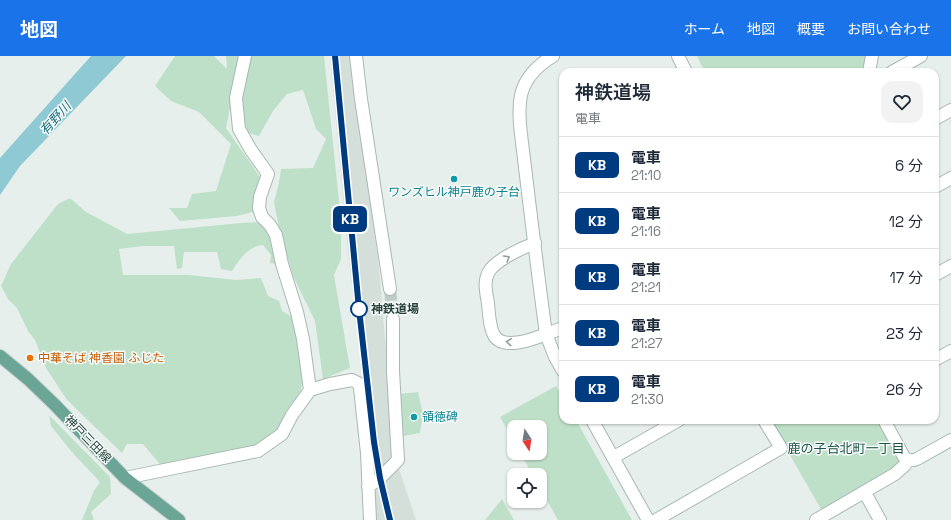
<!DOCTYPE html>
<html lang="ja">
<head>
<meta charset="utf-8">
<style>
	:root { --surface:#fff; --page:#f2f2f3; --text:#1f2937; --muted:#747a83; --line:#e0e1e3; --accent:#1a73e8 }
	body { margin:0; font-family:"Space Grotesk","Noto Sans JP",sans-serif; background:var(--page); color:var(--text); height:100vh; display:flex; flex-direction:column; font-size:15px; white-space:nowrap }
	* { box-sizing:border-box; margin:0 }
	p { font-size:13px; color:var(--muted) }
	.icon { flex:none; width:22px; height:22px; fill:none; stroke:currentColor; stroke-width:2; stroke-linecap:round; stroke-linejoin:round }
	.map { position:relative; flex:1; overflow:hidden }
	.details { position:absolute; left:559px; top:12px; width:380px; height:356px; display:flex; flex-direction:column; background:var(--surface); border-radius:12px; box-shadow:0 1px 3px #0004 }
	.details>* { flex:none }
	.badge { padding:0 8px; border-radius:6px; font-size:14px; line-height:26px }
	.needle { width:26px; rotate:168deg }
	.buttons { position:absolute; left:507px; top:364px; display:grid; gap:8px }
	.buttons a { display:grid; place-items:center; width:40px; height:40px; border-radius:8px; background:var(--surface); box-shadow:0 1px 3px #0004; font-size:20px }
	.map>.badge { position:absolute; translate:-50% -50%; box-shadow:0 0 0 2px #fff }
	.round { display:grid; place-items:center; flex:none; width:42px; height:42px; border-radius:12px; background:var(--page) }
	.headline { display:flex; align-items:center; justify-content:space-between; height:68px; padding:0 16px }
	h1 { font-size:19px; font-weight:600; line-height:30px }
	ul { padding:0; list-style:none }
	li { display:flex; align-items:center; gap:12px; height:56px; padding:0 16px; border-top:1px solid var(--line) }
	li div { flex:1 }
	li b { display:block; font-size:15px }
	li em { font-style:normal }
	li .badge { min-width:44px; font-weight:700; text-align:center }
	header { display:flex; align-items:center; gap:24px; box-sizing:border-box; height:56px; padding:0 20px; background:var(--accent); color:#fff }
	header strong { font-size:19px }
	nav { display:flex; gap:22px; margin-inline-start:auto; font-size:14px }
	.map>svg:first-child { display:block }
</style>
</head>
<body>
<header>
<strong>地図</strong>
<nav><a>ホーム</a><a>地図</a><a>概要</a><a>お問い合わせ</a></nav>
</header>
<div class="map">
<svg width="951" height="464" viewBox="0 0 951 464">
	<rect width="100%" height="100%" fill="#e6efeb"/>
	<!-- built -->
	<path fill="#d4dfda" d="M 330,0 L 351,0 L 379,212 L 395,398 L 394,404 L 374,419 L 348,195 Z
		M 399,413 L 416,464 L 376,464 L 374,438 L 377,431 Z"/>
	<!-- green -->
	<path fill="#bfe0c8" d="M 175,0 L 214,0 L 227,13 L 226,0 L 324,0 L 341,165 L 341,203 L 334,219 L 350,312 L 323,323 L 315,265 L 293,220 L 278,167 L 274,146 L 279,127 L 281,113 L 313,112 L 326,83 L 316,73 L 303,34 L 287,38 L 273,55 L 259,80 L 248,77 L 241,53 L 231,47 L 226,72 L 262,124 L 256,155 L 237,160 L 180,165 L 169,152 L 187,152 L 192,138 L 216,135 L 231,88 L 199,56 L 171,45 L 155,30 Z
		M 697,0 L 870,0 L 866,16 L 705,16 Z
		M 70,142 L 86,156 L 127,178 L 241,167 L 263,166 L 275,184 L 276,208 L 270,207 L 271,199 L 263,189 C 248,190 240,203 232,215 L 221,213 L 217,196 L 184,196 L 182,212 L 177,213 L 174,190 L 143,190 L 119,193 L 123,219 L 189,219 L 236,224 L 261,222 L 268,240 L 279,245 L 282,255 L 296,263 L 302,325 L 300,341 L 280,375 L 258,389 L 162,411 L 143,388 L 127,388 L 122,397 L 67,344 L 46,312 L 35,284 L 28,275 L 17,252 L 8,243 L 1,230 L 11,208 L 58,148 Z
		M 556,330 L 563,342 L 563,364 L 576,364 L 632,464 L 558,464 L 540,432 L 540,419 L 533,419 L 520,397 L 540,397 L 540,371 L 514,371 L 514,386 L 500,361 Z
		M 418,336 L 423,358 L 420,377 L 403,380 L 399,338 Z
		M 49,359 L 110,421 L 111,438 L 91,456 L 94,464 L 82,464 L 94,435 L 100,426 L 71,395 L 51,370 Z
		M 773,364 L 877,364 L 903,408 L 822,455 L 771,366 Z
		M 502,443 L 514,464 L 485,464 Z"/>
	<!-- water -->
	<path fill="#8ec9d4" d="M 91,0 L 126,0 L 20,110 L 0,139 L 0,102 Z"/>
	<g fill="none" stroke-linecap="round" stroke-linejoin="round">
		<!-- minor-tunnel -->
		<path stroke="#bfccc8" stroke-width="12" stroke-dasharray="12 6" stroke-linecap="butt" d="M 390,233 L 393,263"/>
		<defs>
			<path id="minor" d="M 245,0 L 236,42 L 239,73 L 251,94 L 268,118 L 260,141 L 259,152 L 262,161 L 270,169 L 276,179 L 282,208 L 297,256 L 303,283 L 310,334
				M 356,0 L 361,43 L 390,233
				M 869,16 L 872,0
				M 892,16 L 921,0
				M 935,131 L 951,122
				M 535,187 C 522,192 498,203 490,214 C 483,224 486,236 488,247 C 489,257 489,268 493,277 C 500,296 534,283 546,278 L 555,301 L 563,315
				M 935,219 L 951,210
				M 935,304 L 951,295
				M 592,364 L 648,464
				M 884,364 L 904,401 C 909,405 912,405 917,403 L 951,384
				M 614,401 L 679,364
				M 125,422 L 258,395 L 282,378 L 292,359 L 310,334 L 330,328 L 352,324 L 358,327 L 360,332 L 367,397 L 370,464
				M 368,431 L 380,422 L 398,404 L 393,315 L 393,263
				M 865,437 L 880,464
				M 656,464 L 781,392 L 764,364
				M 816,464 L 895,418 L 905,409 L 907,404"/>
			<path id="tertiary" d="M 553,0 C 538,9 525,22 521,39 C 517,58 522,84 524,103 C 531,161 538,220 546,278 L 563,272
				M 678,0 L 686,16
				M 935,63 L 951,54"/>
			<path id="primary" d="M 0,300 L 28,323 L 55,349 L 125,422 L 179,464"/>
		</defs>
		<!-- minor casing -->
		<use href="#minor" stroke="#a8b8b2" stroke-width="14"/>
		<!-- tertiary casing -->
		<use href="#tertiary" stroke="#a8b8b2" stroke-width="14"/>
		<!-- primary casing -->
		<use href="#primary" stroke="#c2cac8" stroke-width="14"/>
		<!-- minor -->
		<use href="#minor" stroke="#fff" stroke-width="12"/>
		<!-- tertiary -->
		<use href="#tertiary" stroke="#fff" stroke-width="12"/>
		<!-- primary -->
		<use href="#primary" stroke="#6aa596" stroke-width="12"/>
		<defs>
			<path id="rail" d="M 335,0 L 359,253 L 374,386 L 380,422 L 390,464"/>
		</defs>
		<!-- rail casing -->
		<use href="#rail" stroke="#5f7d75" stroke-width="4.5"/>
		<!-- rail -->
		<use href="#rail" stroke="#f7fbf9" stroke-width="3" stroke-dasharray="9" stroke-linecap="butt"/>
	</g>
	<!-- one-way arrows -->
	<defs><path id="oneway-chevron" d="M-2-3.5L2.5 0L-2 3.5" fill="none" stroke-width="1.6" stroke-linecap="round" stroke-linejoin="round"/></defs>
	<g stroke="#92a09c">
		<use href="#oneway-chevron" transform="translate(507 202) rotate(-31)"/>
		<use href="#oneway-chevron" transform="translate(509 286) rotate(-175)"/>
	</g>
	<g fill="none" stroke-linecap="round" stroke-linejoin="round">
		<defs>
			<path id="line" d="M 335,0 L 359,253 L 374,386 L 380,422 L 390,464"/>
		</defs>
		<!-- line casing -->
		<use href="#line" stroke="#fff" stroke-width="9"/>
		<!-- line -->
		<use href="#line" stroke="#003b80" stroke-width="6"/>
	</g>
	<!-- markers -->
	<g fill="#0f9aa8" stroke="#f7fbf9" stroke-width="1.5">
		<circle cx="454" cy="123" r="4"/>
		<circle cx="414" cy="361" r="4"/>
	</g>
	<circle fill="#fff" stroke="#003b80" stroke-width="2" cx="359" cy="253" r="8"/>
	<circle fill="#e8710a" stroke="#f7fbf9" stroke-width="1.5" cx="30" cy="302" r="4"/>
	<g text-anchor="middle" stroke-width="3" stroke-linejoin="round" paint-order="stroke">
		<!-- culture labels -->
		<g font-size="12" fill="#0d838f" stroke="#f7fbf9">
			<text x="454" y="140">ワンズヒル神戸鹿の子台</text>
			<text x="422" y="365" text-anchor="start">領徳碑</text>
		</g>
		<!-- stop labels -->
		<g font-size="12" font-weight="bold" fill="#24423a" stroke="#f7fbf9" text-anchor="start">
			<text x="371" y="257">神鉄道場</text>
		</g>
		<!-- food labels -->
		<g font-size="12" fill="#c56008" stroke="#f7fbf9" text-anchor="start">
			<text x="38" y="306">中華そば 神香園 ふじた</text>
		</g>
		<!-- street labels -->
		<g font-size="12" fill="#24423a" stroke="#f7fbf9">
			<text transform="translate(88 383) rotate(46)" y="4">神戸三田線</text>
		</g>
		<!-- water labels -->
		<g font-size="13" font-style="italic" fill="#1c6f80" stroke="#f7fbf9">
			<text transform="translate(55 62) rotate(-48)" y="5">有野川</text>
		</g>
		<!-- neighbourhood labels -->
		<g font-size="13" fill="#1f5548" stroke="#f7fbf9">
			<text x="846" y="397">鹿の子台北町一丁目</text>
		</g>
	</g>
</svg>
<div class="buttons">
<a><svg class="needle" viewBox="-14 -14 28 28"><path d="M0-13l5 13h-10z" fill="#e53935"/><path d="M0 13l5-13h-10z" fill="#747a83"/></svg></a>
<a><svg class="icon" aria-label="locate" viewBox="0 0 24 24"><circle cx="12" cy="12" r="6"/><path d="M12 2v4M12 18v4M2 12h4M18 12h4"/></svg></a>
</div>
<b class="badge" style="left:350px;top:163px;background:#003b80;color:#fff">KB</b>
<section class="details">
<div class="headline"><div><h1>神鉄道場</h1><p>電車</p></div><a class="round"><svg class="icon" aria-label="heart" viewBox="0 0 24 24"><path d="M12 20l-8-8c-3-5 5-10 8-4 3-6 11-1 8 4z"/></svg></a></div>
<ul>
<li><span class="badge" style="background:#003b80;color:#fff">KB</span><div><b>電車</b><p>21:10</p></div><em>6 分</em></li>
<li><span class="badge" style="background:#003b80;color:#fff">KB</span><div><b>電車</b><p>21:16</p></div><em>12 分</em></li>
<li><span class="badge" style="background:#003b80;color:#fff">KB</span><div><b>電車</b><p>21:21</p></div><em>17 分</em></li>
<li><span class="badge" style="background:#003b80;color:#fff">KB</span><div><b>電車</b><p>21:27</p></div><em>23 分</em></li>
<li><span class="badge" style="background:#003b80;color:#fff">KB</span><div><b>電車</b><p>21:30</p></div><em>26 分</em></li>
</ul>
</section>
</div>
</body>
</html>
